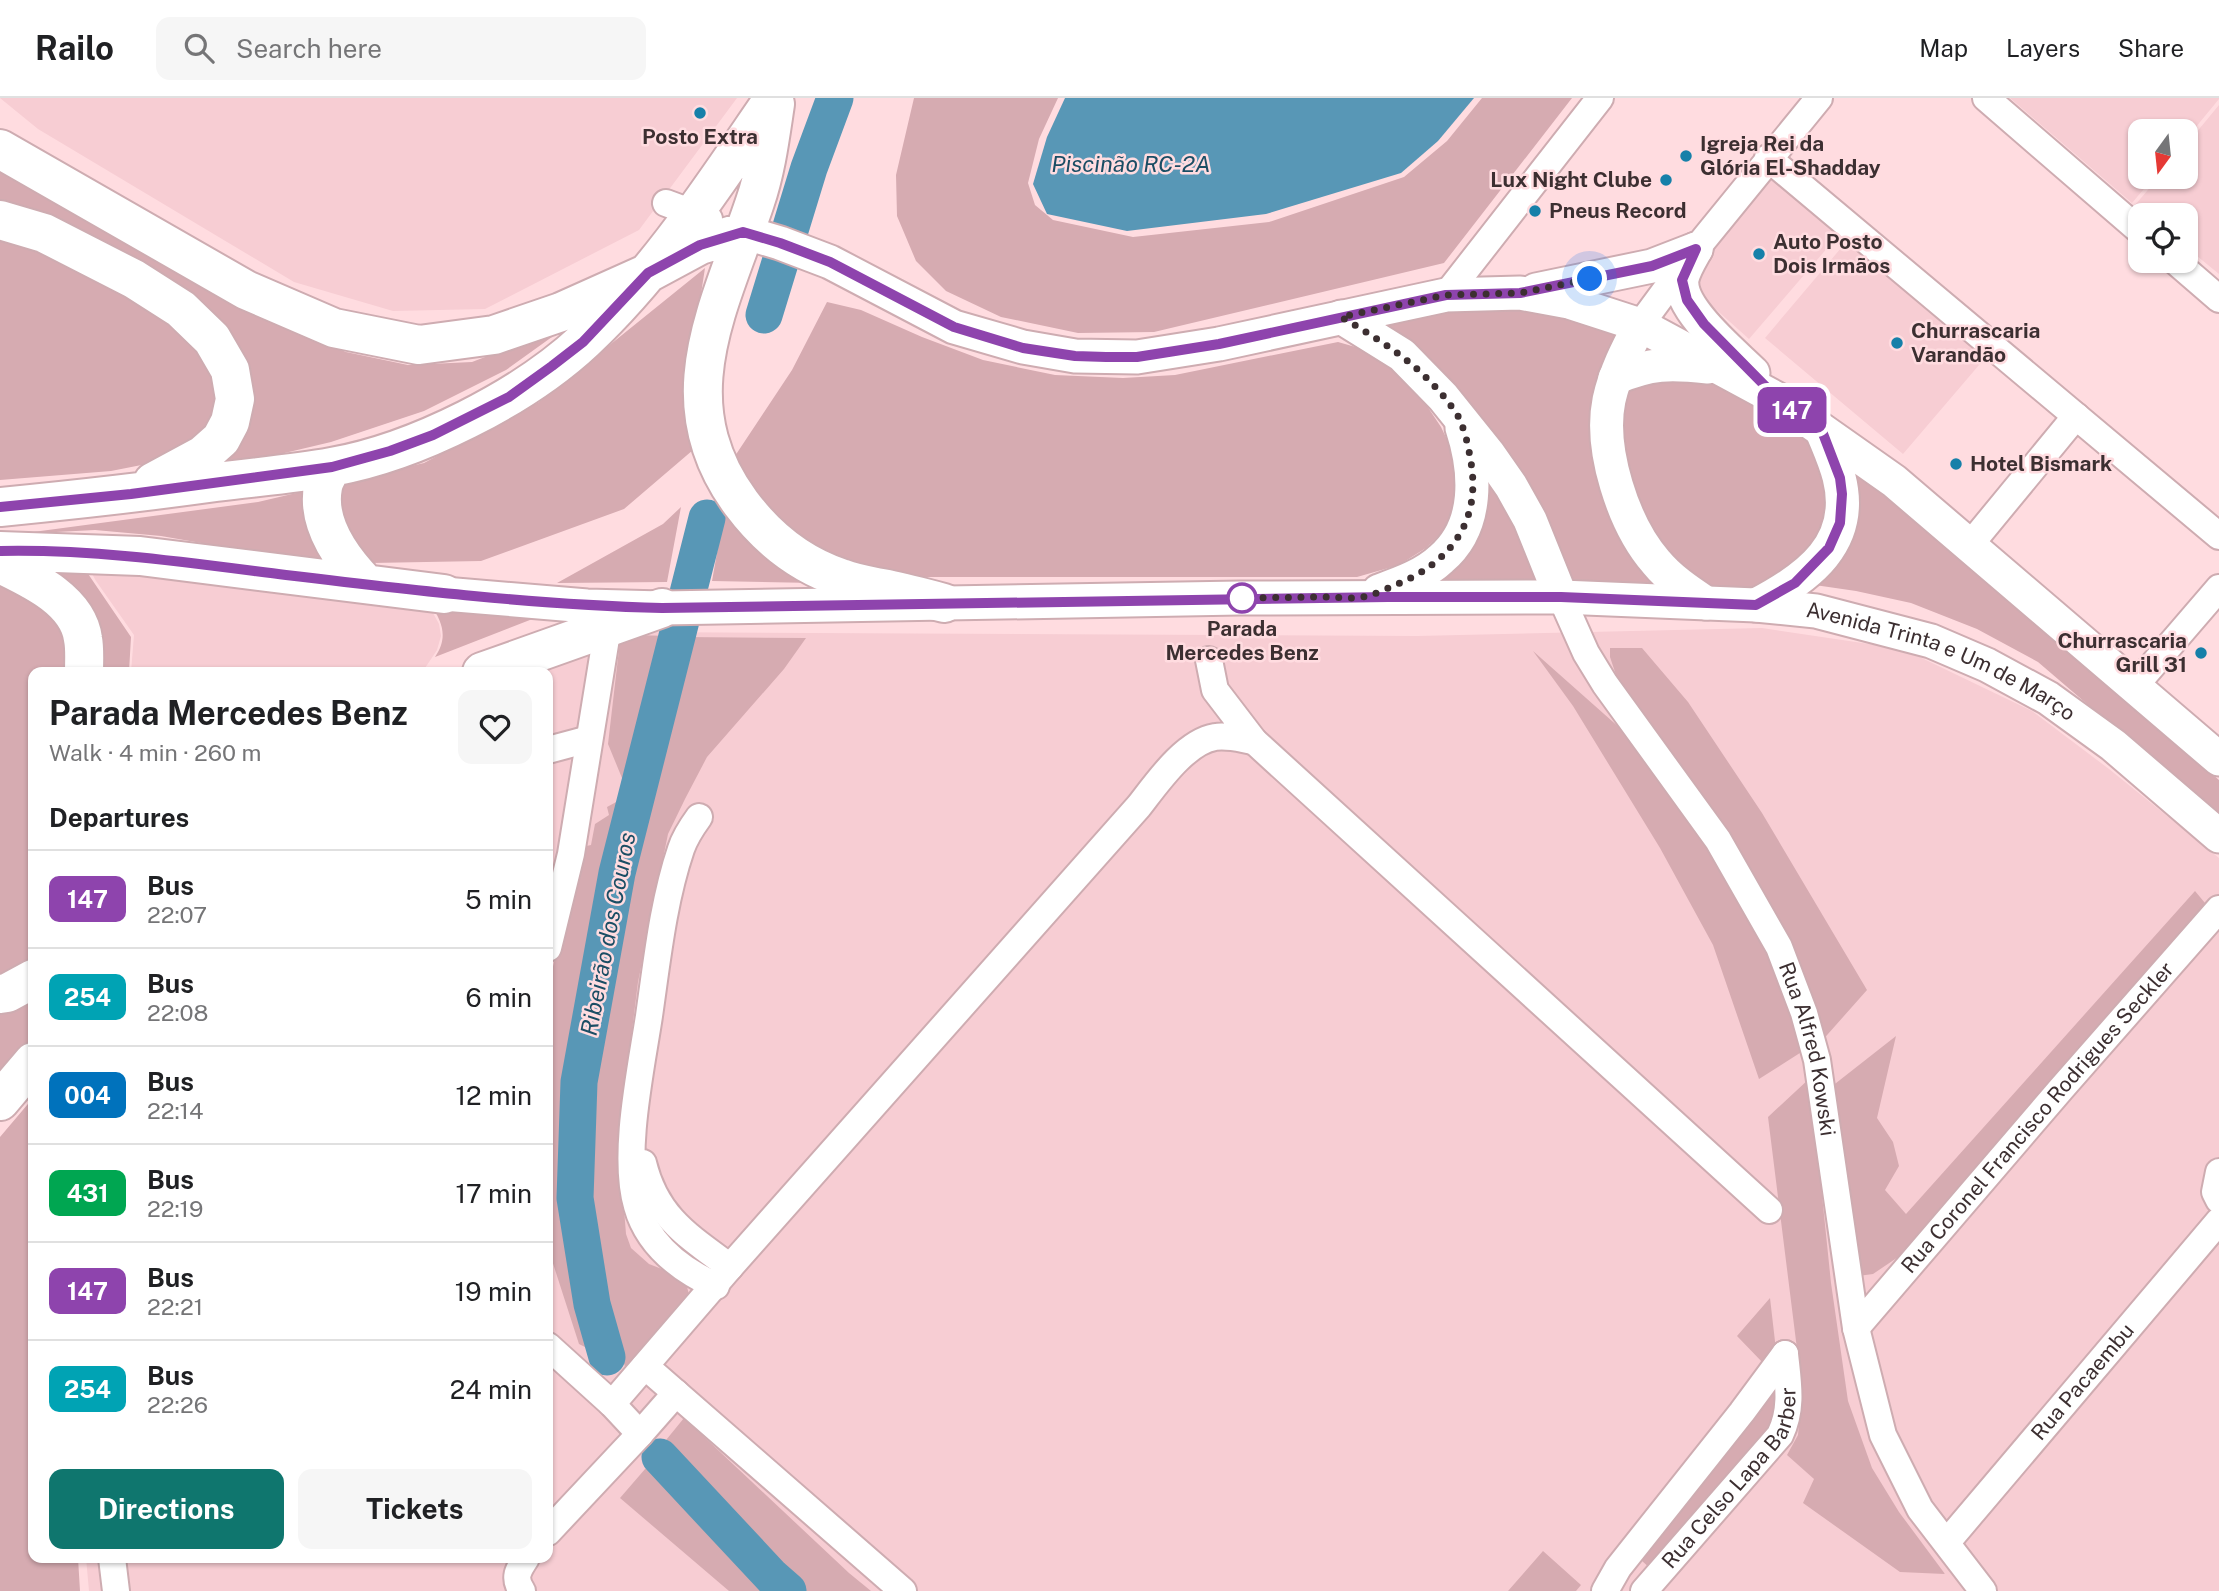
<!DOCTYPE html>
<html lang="en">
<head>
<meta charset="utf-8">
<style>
	:root { --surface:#fff; --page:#f6f6f6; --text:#202124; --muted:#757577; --line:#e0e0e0; --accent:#0f766e }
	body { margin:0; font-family:"Public Sans",sans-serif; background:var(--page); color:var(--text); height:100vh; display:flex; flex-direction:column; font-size:26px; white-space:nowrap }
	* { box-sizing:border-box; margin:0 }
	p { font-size:23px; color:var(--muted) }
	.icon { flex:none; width:38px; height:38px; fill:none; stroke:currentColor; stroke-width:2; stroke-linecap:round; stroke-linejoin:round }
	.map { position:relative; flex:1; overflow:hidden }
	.details { position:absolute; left:28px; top:569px; width:525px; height:896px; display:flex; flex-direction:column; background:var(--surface); border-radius:14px; box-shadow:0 2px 5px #0004 }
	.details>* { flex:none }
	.badge { padding:0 14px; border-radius:10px; font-size:24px; line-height:46px }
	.needle { width:46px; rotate:195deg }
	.fabs { position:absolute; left:2128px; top:21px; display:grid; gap:14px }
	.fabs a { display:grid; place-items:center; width:70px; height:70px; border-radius:14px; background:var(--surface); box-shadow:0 2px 5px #0004; font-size:35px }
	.you { position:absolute; width:35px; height:35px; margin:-18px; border:5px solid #fff; border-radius:50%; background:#1a73e8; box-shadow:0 0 0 10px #1a73e833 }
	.map>.badge { position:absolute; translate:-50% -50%; box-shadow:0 0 0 4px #fff }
	h2 { padding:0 21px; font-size:26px; line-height:63px }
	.round { display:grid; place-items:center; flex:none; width:74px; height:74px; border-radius:14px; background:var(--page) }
	.summary { display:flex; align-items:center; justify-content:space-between; height:119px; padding:0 21px }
	h1 { font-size:33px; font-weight:700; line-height:52px }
	.button { display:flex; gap:14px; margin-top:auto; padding:14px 21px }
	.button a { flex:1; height:80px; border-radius:14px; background:var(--accent); color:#fff; font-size:28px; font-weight:700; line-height:80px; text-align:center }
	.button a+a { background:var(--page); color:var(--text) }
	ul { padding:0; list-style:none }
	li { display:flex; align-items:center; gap:21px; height:98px; padding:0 21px; border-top:2px solid var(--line) }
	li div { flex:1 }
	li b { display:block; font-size:26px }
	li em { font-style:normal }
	li .badge { min-width:77px; font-weight:700; text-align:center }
	header { display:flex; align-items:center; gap:42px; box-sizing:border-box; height:98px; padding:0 35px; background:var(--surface); border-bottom:2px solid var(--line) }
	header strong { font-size:33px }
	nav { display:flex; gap:38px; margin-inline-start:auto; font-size:24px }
	.search { width:490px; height:63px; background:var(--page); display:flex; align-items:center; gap:18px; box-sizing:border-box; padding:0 24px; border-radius:14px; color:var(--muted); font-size:26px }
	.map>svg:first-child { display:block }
</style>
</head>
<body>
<header>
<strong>Railo</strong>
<div class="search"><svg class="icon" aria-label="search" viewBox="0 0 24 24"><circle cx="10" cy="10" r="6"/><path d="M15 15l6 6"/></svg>Search here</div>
<nav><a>Map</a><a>Layers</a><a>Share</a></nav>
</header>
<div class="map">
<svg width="2219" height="1493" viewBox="0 0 2219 1493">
	<rect width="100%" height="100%" fill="#ffdce0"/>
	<!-- built -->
	<path fill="#f7cdd3" d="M 0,0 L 737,0 L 639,132 L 485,211 L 393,213 L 294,184 L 38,31 Z
		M 2010,0 L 2219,0 L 2219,1 L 2186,41 L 2186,33 L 2140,33 L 2140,79 L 2154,79 L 2132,105 Z
		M 2219,7 L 2219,176 L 2186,149 L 2186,117 L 2148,117 L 2135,107 L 2159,79 L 2186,79 L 2186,47 Z
		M 1772,73 L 1841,134 L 1749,241 L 1701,198 L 1697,186 L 1697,171 Z
		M 1852,137 L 1991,253 L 1903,356 L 1765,240 Z
		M 85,463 L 426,502 L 439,526 L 441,538 L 437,552 L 425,570 L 418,574 L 131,574 L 134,537 L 96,483 Z
		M 1762,530 L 1903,551 L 2032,613 L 2109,671 L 2219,760 L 2219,1493 L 89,1493 L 86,1460 L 548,1460 L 548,574 L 524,574 L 631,534 L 1417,538 Z"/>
	<!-- green -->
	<path fill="#d6abb1" d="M 914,0 L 1058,0 L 1039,41 L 1028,85 L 1035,107 L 1053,122 L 1133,139 L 1269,124 L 1404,79 L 1447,43 L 1482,0 L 1572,0 L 1444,165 L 1154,234 L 1078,235 L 1001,219 L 946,193 L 916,163 L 897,118 L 896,77 Z
		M 0,73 L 264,221 L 346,254 L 408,267 L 472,264 L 535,240 L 577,221 L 506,272 L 424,313 L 331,344 L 251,363 L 212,367 L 225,227 L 171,182 L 48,116 L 0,103 Z
		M 0,129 L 147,199 L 221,274 L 218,325 L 177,360 L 111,373 L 0,382 Z
		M 705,170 L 688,280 L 693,352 L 624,411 L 481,463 L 371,465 L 253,454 L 161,438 L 95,432 L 18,436 L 258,404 L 424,365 L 539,304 Z
		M 827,204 L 861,212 L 922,239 L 983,262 L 1055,277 L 1123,280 L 1175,277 L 1338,244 L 1366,252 L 1385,261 L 1423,302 L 1441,329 L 1456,360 L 1463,380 L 1447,430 L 1426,450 L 1399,467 L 1357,479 L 909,479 L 800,451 L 729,367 L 792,272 Z
		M 1497,207 L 1629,230 L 1597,344 L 1685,499 L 1563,492 L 1537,424 L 1364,221 Z
		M 1718,280 L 1818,344 L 1832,400 L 1814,454 L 1766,490 L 1712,492 L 1652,444 L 1619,340 L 1625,286 Z
		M 1467,335 L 1551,491 L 1400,493 L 1447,462 Z
		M 1840,359 L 1878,386 L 2219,682 L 2219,719 L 2038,564 L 1977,531 L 1911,505 L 1856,493 L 1801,485 L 1816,472 Z
		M 681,409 L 667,484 L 557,485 L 663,426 Z
		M 725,410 L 815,485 L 712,483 Z
		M 22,461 L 80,464 L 131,539 L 129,574 L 92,574 Z
		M 0,474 L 42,501 L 67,544 L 65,574 L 33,574 L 33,859 L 22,870 L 0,882 Z
		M 431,507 L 553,513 L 435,559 C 448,540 443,525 431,507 Z
		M 633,537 L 670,538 L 614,769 L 575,981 L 568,1103 L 585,1205 L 599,1256 L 579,1246 L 548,1150 L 550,982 L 548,978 L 548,889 L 582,749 L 591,747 L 595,726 L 609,717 L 607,709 L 629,697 L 608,646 L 620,543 Z
		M 683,539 L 806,540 L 784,571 L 707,659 L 685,701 L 668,736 L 638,884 L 622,1014 L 621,1073 L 626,1136 L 631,1150 L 649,1166 L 685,1180 L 689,1197 L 627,1274 L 600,1200 L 583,1098 L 588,979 L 628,772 Z
		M 1610,550 L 1642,550 L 1688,604 L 1762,715 L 1867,892 L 1820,945 L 1726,739 L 1616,577 L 1610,559 Z
		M 1533,553 L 1630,639 L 1722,769 L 1772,854 L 1803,953 L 1759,981 L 1713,847 L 1660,750 L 1573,608 Z
		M 2195,793 L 2210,811 L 1916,1147 L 1873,1176 L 1858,1178 L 1831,989 L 1896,938 L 1877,1020 L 1893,1044 L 1899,1068 L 1885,1092 L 1906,1116 Z
		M 33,896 L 33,950 L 0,986 L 0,909 Z
		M 1810,980 L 1831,1185 L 1848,1303 L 1872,1370 L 1899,1414 L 1945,1476 L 1900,1474 L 1803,1405 L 1814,1381 L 1787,1357 L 1798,1337 L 1802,1291 L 1768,1019 Z
		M 33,1000 L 33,1460 L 78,1460 L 80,1493 L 0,1493 L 0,1039 Z
		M 1770,1200 L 1776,1252 L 1764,1266 L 1737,1238 Z
		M 1777,1281 L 1778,1320 L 1651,1471 L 1632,1454 Z
		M 684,1320 L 849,1475 L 871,1493 L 804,1493 L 783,1475 L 662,1347 Z
		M 652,1363 L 767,1486 L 775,1493 L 729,1493 L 620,1400 Z
		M 1543,1453 L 1581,1487 L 1576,1493 L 1508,1493 Z"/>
	<!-- water -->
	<path fill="#5897b6" d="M 1065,0 L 1474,0 L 1438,43 L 1401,75 L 1266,116 L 1127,133 L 1047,116 L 1033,86 L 1047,39 Z"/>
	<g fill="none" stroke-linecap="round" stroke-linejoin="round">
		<!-- river -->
		<path stroke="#5897b6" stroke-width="37" d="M 764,217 L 809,70 L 835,0
			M 607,1259 L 592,1206 L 575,1100 L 579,984 L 617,775 L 707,420
			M 660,1359 L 772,1479 L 788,1493"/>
		<defs>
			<g id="minor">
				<path d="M 1986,0 L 2140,133"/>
				<path d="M 1768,60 L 2219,438"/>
				<path d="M 666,105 L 709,121"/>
				<path d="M 2175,163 L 2219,201"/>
				<path d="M 1446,197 L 1600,0"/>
				<path d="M 1640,227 L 1696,151 L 1819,0"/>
				<path d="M 1969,448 L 2076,318"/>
				<path id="s1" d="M 1561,499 L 1586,555 L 1605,586 L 1718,742 L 1779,849 L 1804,915 L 1817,962 L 1856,1230 L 1883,1337 L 1920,1411 L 1983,1493"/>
				<path d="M 2133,590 L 2219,490"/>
				<path d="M 1254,643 L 1769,1112"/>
				<path d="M 548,652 L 589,641"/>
				<path d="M 699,719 C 691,730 685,739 681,751 C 663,804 657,863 649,918 C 641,971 622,1057 637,1108 C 648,1147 681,1172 716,1188"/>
				<path d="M 548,850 L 571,756 L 608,528"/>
				<path d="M 643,1065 C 656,1119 688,1138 730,1169"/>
				<path d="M 2219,1074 L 2215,1094 L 2219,1102"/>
				<path id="s2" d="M 1856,1230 L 2061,991 L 2219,811"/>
				<path d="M 548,1248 L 612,1306 L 640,1336 L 676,1295"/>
				<path d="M 645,1268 L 903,1493"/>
				<path d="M 612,1306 L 730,1169 L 1139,708 C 1157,685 1185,644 1215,639 C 1229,637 1241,641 1254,643 L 1215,592 L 1209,562"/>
				<path d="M 548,1434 L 640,1336"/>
				<path id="s3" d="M 1947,1444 L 2219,1123"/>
				<path d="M 112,1460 L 116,1493"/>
				<path d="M 522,1493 C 513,1480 518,1472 526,1460"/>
				<path d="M 1605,1493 L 1618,1470 L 1742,1314 L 1785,1256"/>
				<path id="s4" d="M 1644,1493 L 1780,1337 C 1793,1310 1788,1285 1785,1256"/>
			</g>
			<g id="major">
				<path d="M 743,134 L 780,145 L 830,164 L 954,229 L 1023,249 L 1075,258 L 1137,259 L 1219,246 L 1446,197 L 1520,195 L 1569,204 L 1640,227 L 1779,302 L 1894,383 L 2219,661"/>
				<path d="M 1696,151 C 1691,160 1684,171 1682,181 C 1678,211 1733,255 1753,275"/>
				<path d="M 1536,192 L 1652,168 L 1696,151"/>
				<path d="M 1341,219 L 1402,257 L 1443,299 L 1488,355 L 1511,388 L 1530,422 L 1561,499"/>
				<path d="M 1640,227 C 1627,251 1615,275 1609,302 C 1599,351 1623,426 1656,464 C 1670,481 1688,493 1706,505"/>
				<path d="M 1615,280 C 1651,265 1669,265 1708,269"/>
				<path d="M 1379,493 C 1401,485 1424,477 1441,461 C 1480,428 1476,373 1462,330"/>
				<path id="s5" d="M 444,496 L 587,508 L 662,510 L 1240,500 L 1561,499 L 1756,507 L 1816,513 L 1931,543 L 1987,567 L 2048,600 L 2113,647 L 2219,738"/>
				<path d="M 1756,507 C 1808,480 1856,445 1839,379 C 1835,363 1828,348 1822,333"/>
			</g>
			<path id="highway" d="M 775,6 C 770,39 766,72 755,104 C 720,209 665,302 741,405 C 767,440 799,466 841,480 C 856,486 872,488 887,491 C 906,495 925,500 944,505
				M 0,51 L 246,192 L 334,230 L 419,247 L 494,237 L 561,214 L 648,175 L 700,147 L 743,134
				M 0,122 L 44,135 L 134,181 L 181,211 L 212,241 L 230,272 L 235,301 L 230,324 L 221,341 L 203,357 L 153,384
				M 332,369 C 329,375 324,382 323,389 C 316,426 342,461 366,486
				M 0,409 C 72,402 144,394 216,384 C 254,379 294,376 332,369 C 416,354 523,300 585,242 C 660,172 716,84 774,0
				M 0,453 L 140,458 L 444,496
				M 0,466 C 31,481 78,502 83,541 C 85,551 84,563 84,574
				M 482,574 L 662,510
				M 0,896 L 7,895 L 33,881
				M 0,1003 L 33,964"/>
		</defs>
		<!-- minor casing -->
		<use href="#minor" stroke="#ceacb1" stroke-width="30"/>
		<!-- major casing -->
		<use href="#major" stroke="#ceacb1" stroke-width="37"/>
		<!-- highway casing -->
		<use href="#highway" stroke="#ceacb1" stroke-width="42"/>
		<!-- minor -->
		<use href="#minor" stroke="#fff" stroke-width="26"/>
		<!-- major -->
		<use href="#major" stroke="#fff" stroke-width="33"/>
		<!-- highway -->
		<use href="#highway" stroke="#fff" stroke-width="38"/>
	</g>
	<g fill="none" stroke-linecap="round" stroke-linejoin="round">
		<defs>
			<path id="line" d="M 0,409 L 131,396 L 332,369 L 390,353 L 433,337 L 509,299 L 552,268 L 583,244 L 648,175 L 700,147 L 743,134 L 780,145 L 830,164 L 954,229 L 1023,250 L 1075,258 L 1106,259 L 1137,259 L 1219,246 L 1446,197 L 1520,195 L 1652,168 L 1696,151 L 1682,182 L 1687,202 L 1704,226 L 1779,302 L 1822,333 L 1840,380 L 1842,396 L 1840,425 L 1829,450 L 1795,485 L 1756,507 L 1561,499 L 1388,499 L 662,510 C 536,507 411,492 286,477 C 191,465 96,451 0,453"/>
		</defs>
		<!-- line casing -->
		<use href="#line" stroke="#fff" stroke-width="16"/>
		<!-- line -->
		<use href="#line" stroke="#8e44ad" stroke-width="10"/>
		<!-- walk -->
		<path stroke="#3c2f31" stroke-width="7" stroke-dasharray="0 12.6" d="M 1242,500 L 1240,500 C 1268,500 1297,499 1326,499 C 1338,499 1351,501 1363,499 C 1373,497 1384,492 1393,488 C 1451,465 1483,423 1470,359 C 1468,346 1464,330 1458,318 C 1429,273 1386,245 1341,219 L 1446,197 L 1520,195 L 1590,181"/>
	</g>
	<!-- markers -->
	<g fill="#1680a9" stroke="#ffdce0" stroke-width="2.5">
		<circle cx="700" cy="15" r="7"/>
		<circle cx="1686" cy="58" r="7"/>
		<circle cx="1666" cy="82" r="7"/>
		<circle cx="1535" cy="113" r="7"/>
		<circle cx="1759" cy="156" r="7"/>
		<circle cx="1897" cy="245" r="7"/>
		<circle cx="1956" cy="366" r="7"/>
		<circle cx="2201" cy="555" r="7"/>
	</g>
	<circle fill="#fff" stroke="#8e44ad" stroke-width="3.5" cx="1242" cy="500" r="14"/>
	<g text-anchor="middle" stroke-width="5" stroke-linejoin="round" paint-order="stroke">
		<!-- poi labels -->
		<g font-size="21" font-weight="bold" fill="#3c2f31" stroke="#ffdce0" text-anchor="start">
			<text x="700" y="46" text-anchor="middle">Posto Extra</text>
			<text x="1700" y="53">Igreja Rei da<tspan x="1700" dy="24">Glória El-Shadday</tspan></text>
			<text x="1652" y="89" text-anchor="end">Lux Night Clube</text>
			<text x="1549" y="120">Pneus Record</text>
			<text x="1773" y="151">Auto Posto<tspan x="1773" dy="24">Dois Irmãos</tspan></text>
			<text x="1911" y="240">Churrascaria<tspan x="1911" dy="24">Varandão</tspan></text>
			<text x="1970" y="373">Hotel Bismark</text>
			<text x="2187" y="550" text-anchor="end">Churrascaria<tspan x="2187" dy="24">Grill 31</tspan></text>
		</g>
		<!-- stop labels -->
		<g font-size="21" font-weight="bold" fill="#3c2f31" stroke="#ffdce0">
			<text x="1242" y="538">Parada<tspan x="1242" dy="24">Mercedes Benz</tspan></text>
		</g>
		<!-- street labels -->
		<g font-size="21" fill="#3c2f31" stroke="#ffdce0">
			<text dy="7" stroke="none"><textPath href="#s5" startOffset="1508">Avenida Trinta e Um de Março</textPath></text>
			<text dy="7" stroke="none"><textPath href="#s1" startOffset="520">Rua Alfred Kowski</textPath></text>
			<text dy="7" stroke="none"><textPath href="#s2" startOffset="278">Rua Coronel Francisco Rodrigues Seckler</textPath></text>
			<text dy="7" stroke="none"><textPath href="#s3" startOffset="210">Rua Pacaembu</textPath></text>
			<text dy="7" stroke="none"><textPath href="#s4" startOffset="145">Rua Celso Lapa Barber</textPath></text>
		</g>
		<!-- water labels -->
		<g font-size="23" font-style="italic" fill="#1a4d64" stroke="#ffdce0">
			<text x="1131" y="74">Piscinão RC-2A</text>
			<text transform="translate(608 836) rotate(-79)" y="8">Ribeirão dos Couros</text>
		</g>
	</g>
</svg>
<div class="fabs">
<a><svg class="needle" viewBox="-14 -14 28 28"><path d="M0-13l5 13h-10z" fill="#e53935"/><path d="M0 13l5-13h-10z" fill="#757577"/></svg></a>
<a><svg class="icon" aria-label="locate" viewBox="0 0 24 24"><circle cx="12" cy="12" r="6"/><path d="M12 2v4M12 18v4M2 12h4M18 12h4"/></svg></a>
</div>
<div class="you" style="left:1590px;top:181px"></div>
<b class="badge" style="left:1792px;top:312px;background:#8e44ad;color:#fff">147</b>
<section class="details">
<div class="summary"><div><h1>Parada Mercedes Benz</h1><p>Walk · 4 min · 260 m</p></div><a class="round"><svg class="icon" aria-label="heart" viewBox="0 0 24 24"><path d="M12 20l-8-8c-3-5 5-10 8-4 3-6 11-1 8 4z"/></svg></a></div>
<h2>Departures</h2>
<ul>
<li><span class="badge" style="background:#8e44ad;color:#fff">147</span><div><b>Bus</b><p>22:07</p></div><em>5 min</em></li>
<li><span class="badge" style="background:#00a3b4;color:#fff">254</span><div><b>Bus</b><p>22:08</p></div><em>6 min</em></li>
<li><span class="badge" style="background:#0072bc;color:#fff">004</span><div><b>Bus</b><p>22:14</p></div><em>12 min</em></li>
<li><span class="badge" style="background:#00a651;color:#fff">431</span><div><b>Bus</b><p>22:19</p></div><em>17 min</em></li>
<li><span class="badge" style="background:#8e44ad;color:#fff">147</span><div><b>Bus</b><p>22:21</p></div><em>19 min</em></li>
<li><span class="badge" style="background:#00a3b4;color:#fff">254</span><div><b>Bus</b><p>22:26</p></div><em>24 min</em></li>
</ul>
<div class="button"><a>Directions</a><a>Tickets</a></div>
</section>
</div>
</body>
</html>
